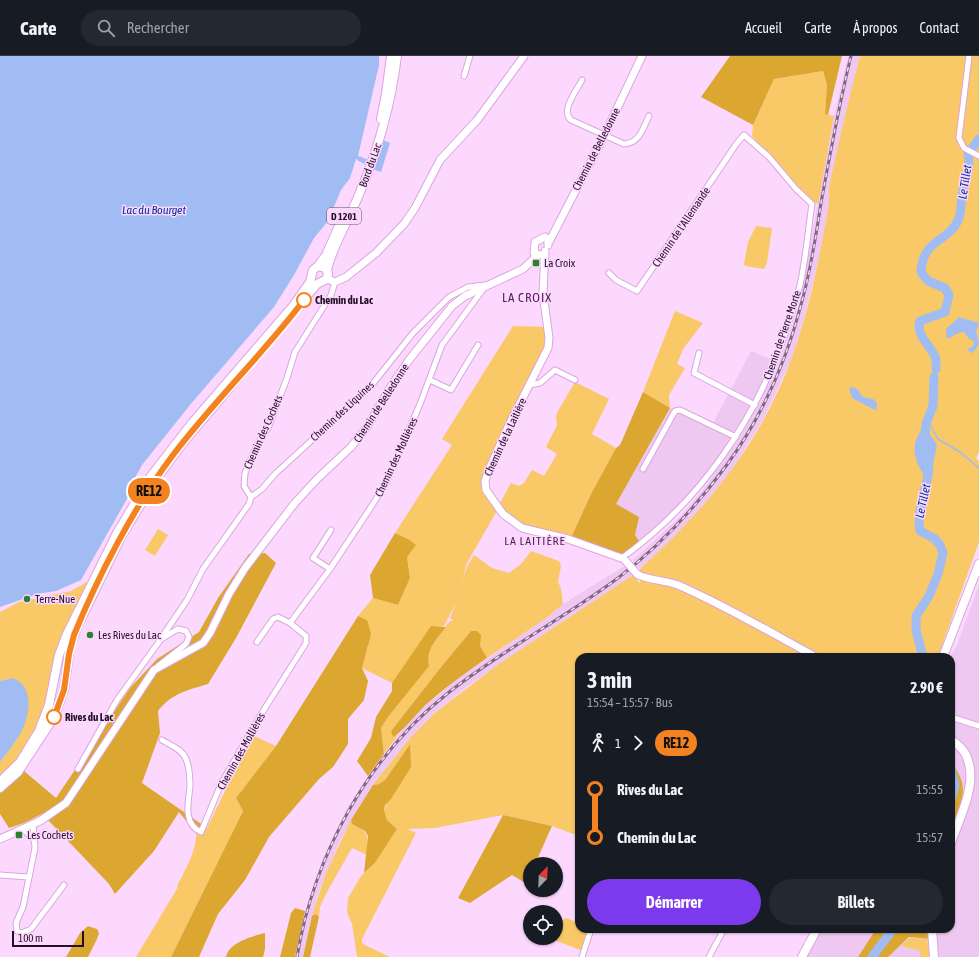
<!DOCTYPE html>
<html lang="fr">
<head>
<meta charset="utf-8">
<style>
	:root { --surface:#171b24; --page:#242831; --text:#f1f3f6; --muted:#9ea1a6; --line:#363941; --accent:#7c3aed }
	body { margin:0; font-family:"Asap Condensed",sans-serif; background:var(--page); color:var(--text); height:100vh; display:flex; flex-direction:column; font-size:15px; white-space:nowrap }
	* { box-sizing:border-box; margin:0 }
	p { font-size:13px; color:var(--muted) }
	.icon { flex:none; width:22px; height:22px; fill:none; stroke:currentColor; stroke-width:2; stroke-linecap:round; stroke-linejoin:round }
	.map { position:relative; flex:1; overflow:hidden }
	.drawer { position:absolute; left:575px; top:597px; width:380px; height:280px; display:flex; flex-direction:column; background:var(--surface); border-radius:12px; box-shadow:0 1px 3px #0004 }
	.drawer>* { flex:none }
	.badge { padding:0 8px; border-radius:13px; font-size:14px; line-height:26px }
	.needle { width:26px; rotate:23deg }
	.buttons { position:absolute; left:523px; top:801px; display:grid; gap:8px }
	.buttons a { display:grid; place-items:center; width:40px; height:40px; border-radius:50%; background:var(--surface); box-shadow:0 1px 3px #0004; font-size:20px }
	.scale { position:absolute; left:12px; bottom:10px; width:72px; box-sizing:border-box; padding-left:4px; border:2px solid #240f27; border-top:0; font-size:11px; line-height:14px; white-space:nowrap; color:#240f27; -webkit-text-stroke:3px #fcd8ff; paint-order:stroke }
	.map>.badge { position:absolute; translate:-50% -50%; box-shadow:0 0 0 2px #fff }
	.legs { display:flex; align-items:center; gap:6px; height:44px; padding:0 12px; font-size:13px }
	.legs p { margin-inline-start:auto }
	.overview { display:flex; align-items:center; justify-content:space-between; height:68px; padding:0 12px }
	h1 { font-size:22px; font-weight:700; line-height:30px }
	.primary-button { display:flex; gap:8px; margin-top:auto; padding:8px 12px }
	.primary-button a { flex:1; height:46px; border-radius:24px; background:var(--accent); color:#fff; font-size:16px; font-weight:700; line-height:46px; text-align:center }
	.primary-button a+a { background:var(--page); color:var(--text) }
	ul { padding:0 12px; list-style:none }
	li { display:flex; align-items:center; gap:14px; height:48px; font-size:15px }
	li i { display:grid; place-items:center; width:6px; height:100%; margin:0 5px; background:currentColor }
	li i::after { content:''; width:10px; height:10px; margin:-5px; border:3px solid; border-radius:50%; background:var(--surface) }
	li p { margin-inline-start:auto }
	li:first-child i { background:linear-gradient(#0000 50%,currentColor 0) }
	li:last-child i { background:linear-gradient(currentColor 50%,#0000 0) }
	header { display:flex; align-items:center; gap:24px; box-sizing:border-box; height:56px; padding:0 20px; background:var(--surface); border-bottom:1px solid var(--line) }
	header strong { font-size:19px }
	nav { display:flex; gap:22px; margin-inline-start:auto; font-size:14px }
	.search { width:280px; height:36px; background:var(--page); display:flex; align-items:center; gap:10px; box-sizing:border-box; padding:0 14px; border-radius:22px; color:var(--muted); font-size:15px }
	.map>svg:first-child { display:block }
</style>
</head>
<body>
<header>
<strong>Carte</strong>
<div class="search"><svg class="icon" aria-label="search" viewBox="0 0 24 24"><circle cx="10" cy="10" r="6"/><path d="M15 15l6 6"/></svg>Rechercher</div>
<nav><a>Accueil</a><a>Carte</a><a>À propos</a><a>Contact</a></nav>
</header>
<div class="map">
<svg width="979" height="901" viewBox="0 0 979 901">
	<rect width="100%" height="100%" fill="#fcd8ff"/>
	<!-- built -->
	<path fill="#efc8f2" d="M 848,0 L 860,0 L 830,129 L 829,152 L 817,211 L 802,269 L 792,302 L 764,362 L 730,417 L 682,474 L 640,513 L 633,504 L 680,461 L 702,435 L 739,383 L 773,320 L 786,289 L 799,249 L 834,60 Z
		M 751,295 L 775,305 L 736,381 L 696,434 L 641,488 L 615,449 L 670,352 L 685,356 L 712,369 Z
		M 626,509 L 633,519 L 468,630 L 436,655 L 392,705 L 357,754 L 339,787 L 319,836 L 303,901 L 295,901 L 305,855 L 323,802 L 346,754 L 359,734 L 411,662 L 456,624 L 545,563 L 563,548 Z
		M 979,528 L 979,901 L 888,901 L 909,881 L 930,883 L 930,873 L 951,873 L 951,773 L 964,737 L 951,706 L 950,601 L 957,589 Z
		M 813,873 L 876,873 L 858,901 L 798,901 Z"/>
	<!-- green -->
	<path fill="#f9c967" d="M 860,0 L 979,0 L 979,96 L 977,96 L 974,100 L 979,101 L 979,396 L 976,402 L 979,405 L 979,486 L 938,601 L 579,601 L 579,780 L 552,770 L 503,759 L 435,772 L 407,773 L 416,777 L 362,883 L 362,887 L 365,889 L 390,901 L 357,901 L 352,868 L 347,856 L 348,842 L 361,820 L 375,807 L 397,773 L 387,764 L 384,754 L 410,688 L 385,724 L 379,728 L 373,729 L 411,681 L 437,655 L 499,608 L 633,519 L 640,527 L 640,513 C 707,452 761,387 792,301 C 809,254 819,204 828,154 C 830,145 828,136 830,127 C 839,84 849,42 860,0 Z
		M 823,15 L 827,29 L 825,58 L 834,60 L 818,148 L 809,143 L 752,80 L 753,69 L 774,23 Z
		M 756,170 L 772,172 L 767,207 L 764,213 L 745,210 L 744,208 L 748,186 Z
		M 675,255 L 703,267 L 683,293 L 677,308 L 685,312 L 669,339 L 670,352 L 643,336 Z
		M 513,270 L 546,271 L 549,287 L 483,424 L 499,449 L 511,427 L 519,430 L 524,427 L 532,414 L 544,420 L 557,398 L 546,391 L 557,369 L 556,360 L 558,355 L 575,326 L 609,343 L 592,378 L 616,392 L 591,438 L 570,484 L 535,476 L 498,453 L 467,507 L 462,525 L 467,511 L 474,499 L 492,512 L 509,517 L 521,508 L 531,495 L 559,505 L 561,510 L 558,526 L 561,532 L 563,548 L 545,563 L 487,602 L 482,597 L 471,575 L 441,611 L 391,675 L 393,680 L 398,679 L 384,698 L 381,672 L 388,661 L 428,610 C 425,593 440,581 448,567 L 453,564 L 450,562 L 456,547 L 444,570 L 431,571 L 392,627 L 362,612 L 364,601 L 368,592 L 367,564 L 358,560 L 373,542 L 398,549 L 410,522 L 407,501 L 408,483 L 395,477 L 452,389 L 442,383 Z
		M 158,473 L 168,479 L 155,500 L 145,494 Z
		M 89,525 L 61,582 L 48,644 L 37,672 L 18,702 L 0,721 L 0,706 L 18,682 L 13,622 L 0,625 L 0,556 L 19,546 L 71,535 Z
		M 252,679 L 276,690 L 236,742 L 243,755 L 171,901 L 136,901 L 178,831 L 177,830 C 185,815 197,794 196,777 L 207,772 Z
		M 351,764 L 352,768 C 371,777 367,780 367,799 L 352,792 L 327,836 L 320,851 L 319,861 L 316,858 L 312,860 L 326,817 Z
		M 566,862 L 579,867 L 579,873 L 589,873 L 583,895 L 554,884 L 561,865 Z
		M 910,882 L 927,883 L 930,901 L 921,901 L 919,894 L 901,890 Z"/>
	<!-- forest -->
	<path fill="#dba730" d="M 730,0 L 842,0 L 828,59 L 825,58 L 827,29 L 823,15 L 774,23 L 753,69 L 701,41 Z
		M 643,336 L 670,352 L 616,448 L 639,461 L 635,479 L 641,488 L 622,502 L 570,484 L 591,438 L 616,392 L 620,389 Z
		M 395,477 L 408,483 L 416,489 L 407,501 L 410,522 L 398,549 L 373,542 L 370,519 Z
		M 265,497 L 276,507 L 236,582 L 208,628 C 188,634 172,637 158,655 L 160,677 L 142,727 L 207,772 L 196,777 L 179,756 L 154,795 L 115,838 L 109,828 L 48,764 L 46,756 L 24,767 L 9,772 L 0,758 L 0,736 L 24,715 L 56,742 L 130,632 L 157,603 L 199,576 L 218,542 L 249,498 Z
		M 358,560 L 367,564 L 371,578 L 362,612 L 368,625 L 364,644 L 348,663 L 348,688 L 333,711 L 319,723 L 269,781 L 245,824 L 218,858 L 199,901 L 171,901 L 243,755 L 236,742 L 276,690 Z
		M 431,570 L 446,571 C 437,583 425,594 429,610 L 388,661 L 381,672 L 384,698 L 368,720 L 357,705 L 371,682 L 376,661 L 392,635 L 392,627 Z
		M 471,575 L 477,575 L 481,579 L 480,590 L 487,602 C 467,616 447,630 429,646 C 420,653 402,677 393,681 L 391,675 L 441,611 Z
		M 410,688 L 411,711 L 391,743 L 385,749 L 384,754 L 387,764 L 397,773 L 375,807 L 364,817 L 368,780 L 365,775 L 352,768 L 351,764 L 373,729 L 379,728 L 385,724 Z
		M 951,706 C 972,733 961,746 951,773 Z
		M 503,759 L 552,770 L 535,808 L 530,808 L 530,820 L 527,828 L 512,819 L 470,847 L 458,842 Z
		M 295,852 L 305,855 L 295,901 L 280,901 L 291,857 Z
		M 316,858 L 319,861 L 310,901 L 303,901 L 312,860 Z
		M 88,870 L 97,873 L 99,877 L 97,883 L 88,901 L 66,901 L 80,877 Z
		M 876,873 L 930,873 L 930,883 L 909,881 L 888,901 L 858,901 Z
		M 265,877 L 265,893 L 263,901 L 226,901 C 229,886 253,880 265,877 Z"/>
	<!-- water -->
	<path fill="#a0bcf3" d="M 0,0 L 379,0 L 379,9 L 358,100 L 361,102 L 360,104 L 356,103 L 350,122 L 341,134 L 328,165 L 314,182 L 294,219 L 274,251 L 190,349 L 142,409 L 136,420 L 132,434 L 81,524 L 56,535 L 37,538 L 0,551 Z
		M 383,84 L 390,87 L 381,116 L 372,113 Z
		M 959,261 L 979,267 L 976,275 L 979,288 L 973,297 L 968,295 L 968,293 L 973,290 L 974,285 L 969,283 L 964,276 C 955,276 952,283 946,282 L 946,273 Z
		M 853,331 L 857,333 L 863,341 L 873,343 L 877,347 L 877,352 L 875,354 L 852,342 L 849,332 Z
		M 926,368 L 927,374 L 937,389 L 930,423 L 928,425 C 913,404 908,388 926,368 Z
		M 13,622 C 37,632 29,666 17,683 C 12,691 6,698 0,706 L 0,625 Z"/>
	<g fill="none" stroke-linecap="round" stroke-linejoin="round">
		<!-- stream -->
		<path stroke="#a0bcf3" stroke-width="1.5" d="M 928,365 L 938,383 L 960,396 L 979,412"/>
		<!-- canal -->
		<path stroke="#a0bcf3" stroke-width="5" d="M 360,103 L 373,109"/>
		<!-- river -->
		<path stroke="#a0bcf3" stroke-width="9" d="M 936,313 C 936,310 936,306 936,303 C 932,290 915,280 920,265 L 945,256 L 949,239 L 945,232 L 928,225 L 921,216 C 923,181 950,187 959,162 C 961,156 961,147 962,140 C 963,131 969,115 969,107 C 969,104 968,101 968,98 L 979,83
			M 925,380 L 926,368 L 933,350 L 934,321
			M 923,601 L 916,574 L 916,560 L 929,540 L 938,518 L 943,497 L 940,489 L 935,483 L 920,475 C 916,455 927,433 929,412
			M 951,713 L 955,729 L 951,744
			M 872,901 L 893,873"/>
		<defs>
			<path id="street" d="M 969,0 L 959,82 L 964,92 L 979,100
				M 464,20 L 470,0
				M 582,24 C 577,34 560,55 571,64 L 624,88 C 640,87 643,72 649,60
				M 609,217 L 616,224 L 637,235 L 737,87 L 744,79 L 769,101 L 796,133 L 812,148 C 808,175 806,202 800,229 C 796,245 790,262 785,278 C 754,367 699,446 622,502
				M 699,297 L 694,317 L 755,349
				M 430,324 L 451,334 L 478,289
				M 529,329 L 540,327 L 555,314 L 575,324
				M 643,413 L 675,355 L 680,354 L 736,381
				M 251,441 L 262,433 L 276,417 L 371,330 L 413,277 L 449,241 L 468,231 L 485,229
				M 251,441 L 244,430 L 245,417 L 258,387 L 268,372 L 287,322 L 295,296 L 331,239 L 335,226
				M 330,513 L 313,502 L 331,474
				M 162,581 L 187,544 L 203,513 L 249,448 L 251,441
				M 257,586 L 273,563 L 278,561 L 290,567
				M 951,661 L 979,670
				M 162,684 C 170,689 183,694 186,703 C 189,710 190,724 190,731 C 188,747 183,768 201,776 L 221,728 L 260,660 L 306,587 L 306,580 L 290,567 L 330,513 L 371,451 L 386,427 L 420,348 L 442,289 L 484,232
				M 78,713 L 117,644 L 161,583 L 178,573 L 186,575 L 189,581 L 186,588 L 158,610
				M 33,769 L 35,792 L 23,851 L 16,867 L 17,875 L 22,877 L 31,873 L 64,829
				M 23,773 L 33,783
				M 0,819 L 28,821
				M 582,901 L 591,873
				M 709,901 L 724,873"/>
			<path id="secondary" d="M 549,186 L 604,80 L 642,0
				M 545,195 L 543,237 L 549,282 L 548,292 L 509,369 L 488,416 L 485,425 L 486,434 L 503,458 L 522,472 L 568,483 L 624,503
				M 541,199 L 534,197 L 535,186 L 545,181 L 548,184 L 548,189
				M 327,223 L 335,226 L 346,221 L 376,197 L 404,168 L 415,152 L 440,104 L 478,63 L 524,0
				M 637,518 C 645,524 666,524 678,529 C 726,550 770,576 816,601
				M 0,783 L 40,765 L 66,747 L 154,614 L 203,587 L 210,577 L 229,538 L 245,512 L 294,448 L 317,423 L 351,391 L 367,371 L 392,329 L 409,304 L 452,250 L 465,240 L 523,213 L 538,199"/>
			<path id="primary" d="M 381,63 L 386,38 L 391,0
				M 318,210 L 326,199 L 344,159
				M 327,214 C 333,189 348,165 358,141 C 378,95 391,49 397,0
				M 943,601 L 979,508
				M 951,683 C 956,688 963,692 966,699 C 979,726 960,760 951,787
				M 0,726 L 20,706 L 39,675 L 49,649 L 59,599 L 67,578 L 117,477 L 151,420 L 192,367 L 293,250 L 310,226 L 313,214 L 318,210 L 325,212 L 328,217 L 327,223 L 317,228 L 182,388 L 156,423 L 121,481 L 78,569 L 70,590 L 64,634 L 54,661 L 18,716 L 0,732
				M 932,873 L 934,901
				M 802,901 L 817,873"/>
		</defs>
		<!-- street casing -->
		<use href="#street" stroke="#dda3e2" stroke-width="7"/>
		<!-- secondary casing -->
		<use href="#secondary" stroke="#dda3e2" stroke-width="9"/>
		<!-- primary casing -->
		<use href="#primary" stroke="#dda3e2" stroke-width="10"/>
		<!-- street -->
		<use href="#street" stroke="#fff" stroke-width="5"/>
		<!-- secondary -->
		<use href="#secondary" stroke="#fff" stroke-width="7"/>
		<!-- primary -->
		<use href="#primary" stroke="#fff" stroke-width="8"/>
		<defs>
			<path id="rail" d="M 297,901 C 314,800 367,701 448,637 C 502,594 563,563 618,522 C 660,490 695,452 726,410 C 762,361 787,304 802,245 C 811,213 816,180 821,147 C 830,98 839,49 851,0"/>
		</defs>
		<!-- rail casing -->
		<use href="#rail" stroke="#826685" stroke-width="3"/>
		<!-- rail -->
		<use href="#rail" stroke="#fcd8ff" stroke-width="1.5" stroke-dasharray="4.5" stroke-linecap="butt"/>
		<defs>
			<path id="secondary-bridge" d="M 624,503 L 637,518"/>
		</defs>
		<!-- secondary-bridge casing -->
		<use href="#secondary-bridge" stroke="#dda3e2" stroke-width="9" stroke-linecap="butt"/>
		<!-- secondary-bridge -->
		<use href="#secondary-bridge" stroke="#fff" stroke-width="7"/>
	</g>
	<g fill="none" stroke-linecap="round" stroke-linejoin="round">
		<defs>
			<path id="line-1" d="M 54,661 L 64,634 L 69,598 L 74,579 C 98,520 135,449 173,399 C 214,345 263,298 304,244"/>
		</defs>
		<!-- line-1 casing -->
		<use href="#line-1" stroke="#fff" stroke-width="9"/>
		<!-- line-1 -->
		<use href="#line-1" stroke="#f58220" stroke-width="6"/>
	</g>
	<!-- markers -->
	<g fill="#2c812e" stroke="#fcd8ff" stroke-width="1.5">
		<rect x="532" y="203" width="8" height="8" rx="2"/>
		<circle cx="27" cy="543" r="4"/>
		<circle cx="90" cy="579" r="4"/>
		<rect x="15" y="775" width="8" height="8" rx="2"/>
	</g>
	<g fill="#fff" stroke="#f58220" stroke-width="2">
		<circle cx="304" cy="244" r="7"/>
		<circle cx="54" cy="661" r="7"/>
	</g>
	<g text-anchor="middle" stroke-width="3" stroke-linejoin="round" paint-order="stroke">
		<!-- shield labels -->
		<rect fill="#fcd8ff" stroke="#654b68" stroke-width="1" x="327" y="152" width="34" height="16" rx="3"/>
		<g font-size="10" font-weight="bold" fill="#240f27">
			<text x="344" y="164">D 1201</text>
		</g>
		<!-- street labels -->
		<g font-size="11" fill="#240f27" stroke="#fcd8ff">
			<text transform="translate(596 93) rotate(-63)" y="4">Chemin de Belledonne</text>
			<text transform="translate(370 109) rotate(-70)" y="4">Bord du Lac</text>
			<text transform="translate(681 171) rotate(-56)" y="4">Chemin de l'Allemande</text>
			<text transform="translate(782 279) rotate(-71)" y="4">Chemin de Pierre Morte</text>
			<text transform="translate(381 347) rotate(-57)" y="4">Chemin de Belledonne</text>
			<text transform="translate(342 355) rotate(-43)" y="4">Chemin des Liquines</text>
			<text transform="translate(263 376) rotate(-66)" y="4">Chemin des Cochets</text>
			<text transform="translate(505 381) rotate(-65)" y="4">Chemin de la Laitière</text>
			<text transform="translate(396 401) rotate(-65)" y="4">Chemin des Mollières</text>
			<text transform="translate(241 695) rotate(-61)" y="4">Chemin des Mollières</text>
		</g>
		<!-- poi labels -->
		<g font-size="11" fill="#240f27" stroke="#fcd8ff" text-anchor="start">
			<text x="544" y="211">La Croix</text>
			<text x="35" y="547">Terre-Nue</text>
			<text x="98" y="583">Les Rives du Lac</text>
			<text x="27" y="783">Les Cochets</text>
		</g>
		<!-- stop labels -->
		<g font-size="11" font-weight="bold" fill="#240f27" stroke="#fcd8ff" text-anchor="start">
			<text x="315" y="248">Chemin du Lac</text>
			<text x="65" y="665">Rives du Lac</text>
		</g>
		<!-- water labels -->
		<g font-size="12" font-style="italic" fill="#0b3399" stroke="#fcd8ff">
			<text transform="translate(965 126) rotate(-81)" y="4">Le Tillet</text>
			<text x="154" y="158">Lac du Bourget</text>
			<text transform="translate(923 445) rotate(-78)" y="4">Le Tillet</text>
		</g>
		<!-- neighbourhood labels -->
		<g font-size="12" letter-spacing="1" fill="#501f56" stroke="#fcd8ff">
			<text x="535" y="489">LA LAITIÈRE</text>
		</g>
		<!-- quarter labels -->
		<g font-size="13" letter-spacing="1" fill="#501f56" stroke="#fcd8ff">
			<text x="527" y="246">LA CROIX</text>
		</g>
	</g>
</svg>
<div class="buttons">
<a><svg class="needle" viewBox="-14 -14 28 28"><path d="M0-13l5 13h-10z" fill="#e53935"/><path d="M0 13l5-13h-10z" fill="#9ea1a6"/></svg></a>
<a><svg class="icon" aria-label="locate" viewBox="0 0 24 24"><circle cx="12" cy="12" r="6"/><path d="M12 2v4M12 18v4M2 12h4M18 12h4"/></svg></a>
</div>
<div class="scale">100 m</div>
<b class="badge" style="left:149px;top:435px;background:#f58220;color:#111">RE12</b>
<section class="drawer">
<div class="overview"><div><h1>3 min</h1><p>15:54 – 15:57 · Bus</p></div><b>2.90 €</b></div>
<div class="legs"><svg class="icon" aria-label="walk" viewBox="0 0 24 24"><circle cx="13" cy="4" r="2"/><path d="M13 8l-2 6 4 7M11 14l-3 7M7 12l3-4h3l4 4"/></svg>1<svg class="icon" aria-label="forward" viewBox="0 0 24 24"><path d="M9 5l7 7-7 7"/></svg><b class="badge" style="background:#f58220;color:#111">RE12</b></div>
<ul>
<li><i style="color:#f58220"></i><b>Rives du Lac</b><p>15:55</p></li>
<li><i style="color:#f58220"></i><b>Chemin du Lac</b><p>15:57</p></li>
</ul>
<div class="primary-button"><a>Démarrer</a><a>Billets</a></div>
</section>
</div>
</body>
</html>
